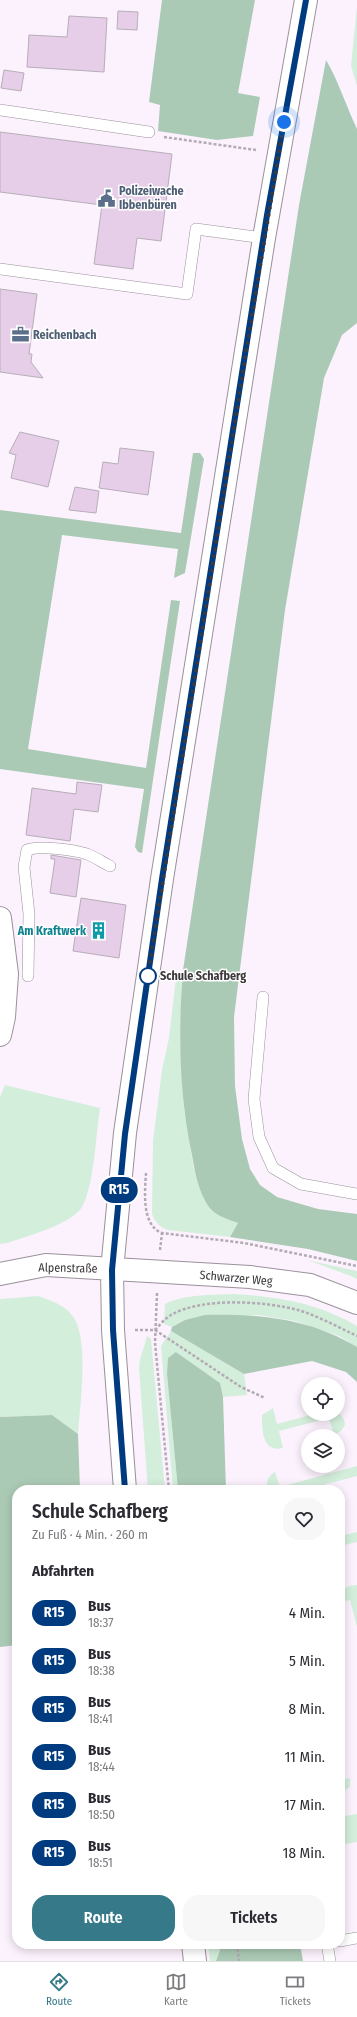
<!DOCTYPE html>
<html lang="de">
<head>
<meta charset="utf-8">
<style>
	:root { --surface:#fff; --page:#f7f7f7; --text:#2b2b33; --muted:#7c7c81; --line:#e1e1e2; --accent:#367989 }
	body { margin:0; font-family:"Fira Sans Condensed",sans-serif; background:var(--page); color:var(--text); height:100vh; display:flex; flex-direction:column; font-size:15px; white-space:nowrap }
	* { box-sizing:border-box; margin:0 }
	p { font-size:13px; color:var(--muted) }
	.icon { flex:none; width:22px; height:22px; fill:none; stroke:currentColor; stroke-width:2; stroke-linecap:round; stroke-linejoin:round }
	.map { position:relative; flex:1; overflow:hidden }
	.side { position:absolute; left:12px; top:1485px; width:333px; height:464px; display:flex; flex-direction:column; background:var(--surface); border-radius:16px; box-shadow:0 2px 10px #0003 }
	.side>* { flex:none }
	.badge { padding:0 8px; border-radius:13px; font-size:14px; line-height:26px }
	.tools { position:absolute; left:301px; top:1377px; display:grid; gap:8px }
	.tools a { display:grid; place-items:center; width:44px; height:44px; border-radius:50%; background:var(--surface); box-shadow:0 2px 10px #0003; font-size:20px }
	.you { position:absolute; width:20px; height:20px; margin:-10px; border:3px solid #fff; border-radius:50%; background:#1a73e8; box-shadow:0 0 0 6px #1a73e833 }
	.map>.badge { position:absolute; translate:-50% -50%; box-shadow:0 0 0 2px #fff }
	h2 { padding:0 20px; font-size:15px; line-height:36px }
	.round { display:grid; place-items:center; flex:none; width:42px; height:42px; border-radius:16px; background:var(--page) }
	.headline { display:flex; align-items:center; justify-content:space-between; height:68px; padding:0 20px }
	h1 { font-size:19px; font-weight:600; line-height:30px }
	.button { display:flex; gap:8px; margin-top:auto; padding:8px 20px }
	.button a { flex:1; height:46px; border-radius:16px; background:var(--accent); color:#fff; font-size:16px; font-weight:600; line-height:46px; text-align:center }
	.button a+a { background:var(--page); color:var(--text) }
	ul { padding:0; list-style:none }
	li { display:flex; align-items:center; gap:12px; height:48px; padding:0 20px }
	li div { flex:1 }
	li b { display:block; font-size:15px }
	li em { font-style:normal }
	li .badge { min-width:44px; font-weight:700; text-align:center }
	.tabs { display:flex; justify-content:space-around; align-items:center; height:56px; border-top:1px solid var(--line); background:var(--surface); font-size:11px; color:var(--muted) }
	.tabs a { display:grid; justify-items:center; gap:2px }
	.tabs .selected { color:var(--accent) }
	.map>svg:first-child { display:block }
</style>
</head>
<body>
<div class="map">
<svg width="357" height="1961" viewBox="0 0 357 1961">
	<rect width="100%" height="100%" fill="#fcf2fd"/>
	<!-- green -->
	<path fill="#d4eedc" d="M 357,6 L 357,86 L 351,66 Z
		M 176,978 L 182,978 L 180,1037 L 184,1110 L 194,1169 L 223,1218 L 238,1223 L 230,1237 L 168,1230 C 159,1227 156,1223 152,1214 L 153,1141 L 162,1070 L 169,1038 Z
		M 5,1085 L 100,1108 C 96,1132 94,1192 80,1210 C 65,1226 28,1236 7,1243 L 0,1244 L 0,1097 Z
		M 307,1260 L 357,1271 L 357,1279 L 351,1276 Z
		M 233,1294 C 276,1296 319,1303 357,1326 L 357,1347 L 339,1336 L 295,1321 L 259,1315 L 185,1320 L 172,1327 L 164,1324 L 165,1304 C 185,1294 211,1295 233,1294 Z
		M 38,1296 C 52,1301 66,1305 74,1318 C 89,1341 80,1406 78,1434 L 52,1415 L 0,1417 L 0,1299 Z
		M 171,1331 L 244,1374 L 247,1395 L 223,1397 L 220,1383 L 176,1352 L 167,1374 L 178,1490 L 173,1490 L 161,1346 Z
		M 147,1336 L 151,1339 L 165,1490 L 148,1490 L 139,1368 C 140,1355 144,1349 147,1336 Z
		M 273,1408 L 277,1424 L 314,1414 L 338,1414 L 338,1412 C 349,1423 346,1428 334,1436 L 329,1418 L 279,1431 L 283,1448 C 262,1453 262,1430 262,1415 Z
		M 357,1466 L 357,1476 L 304,1490 L 267,1490 C 266,1481 268,1476 275,1472 L 280,1487 Z
		M 357,1532 L 357,1542 L 340,1546 L 340,1536 Z
		M 357,1585 L 357,1627 L 350,1600 L 340,1602 L 340,1591 L 349,1586 Z
		M 350,1778 L 350,1787 L 340,1793 L 340,1780 Z
		M 357,1814 L 357,1842 L 340,1845 L 340,1817 Z
		M 208,1944 L 218,1944 L 220,1950 L 216,1961 L 210,1961 Z"/>
	<!-- forest -->
	<path fill="#abcab5" d="M 162,0 L 255,0 L 238,93 L 260,97 L 253,136 L 217,140 L 158,131 L 160,105 L 149,102 Z
		M 326,60 C 339,82 346,106 357,129 L 357,323 L 342,335 L 324,378 L 285,610 L 234,1017 L 235,1086 L 242,1139 L 250,1169 L 260,1185 L 277,1197 L 318,1209 L 357,1214 L 357,1261 L 308,1249 L 230,1237 L 238,1223 C 229,1220 216,1216 209,1207 C 199,1193 195,1173 192,1155 C 179,1095 178,1031 183,970 L 299,205 Z
		M 193,453 L 200,453 L 204,459 L 185,573 L 174,578 L 178,549 L 62,535 L 28,749 L 146,768 L 171,600 L 180,601 L 142,853 L 138,852 L 135,847 L 144,789 L 0,769 L 0,510 L 181,533 Z
		M 205,1315 C 261,1314 308,1318 357,1347 L 357,1382 L 346,1372 L 312,1361 L 244,1374 L 171,1331 L 172,1327 L 185,1320 Z
		M 176,1352 L 220,1383 L 223,1397 L 226,1490 L 178,1490 L 167,1374 L 168,1358 Z
		M 52,1415 L 78,1434 L 80,1490 L 17,1490 L 17,1645 L 0,1647 L 0,1417 Z
		M 218,1944 L 300,1944 L 303,1961 L 216,1961 L 220,1950 Z"/>
	<!-- building -->
	<path fill="#e6cde8" stroke="#b7aeb8" d="M 118,11 L 138,12 L 137,30 L 117,29 Z
		M 69,16 L 107,18 L 104,72 L 27,67 L 29,35 L 67,37 Z
		M 4,70 L 24,73 L 21,91 L 1,88 Z
		M 0,132 L 172,154 L 161,241 L 137,238 L 133,269 L 94,264 L 102,205 L 0,192 Z
		M 0,289 L 37,294 L 29,354 L 32,354 L 31,362 L 43,378 L 0,372 Z
		M 20,432 L 59,441 L 48,487 L 11,478 L 16,455 L 9,453 Z
		M 120,448 L 154,452 L 148,495 L 99,488 L 103,462 L 118,464 Z
		M 75,487 L 99,491 L 96,513 L 69,510 Z
		M 77,782 L 102,785 L 98,812 L 74,809 L 70,841 L 26,835 L 32,788 L 76,794 Z
		M 51,855 L 81,860 L 76,897 L 50,893 L 55,859 L 51,859 Z
		M 81,898 L 126,905 L 119,958 L 73,951 Z"/>
	<g fill="none" stroke-linecap="round" stroke-linejoin="round">
		<defs>
			<path id="lane" d="M 0,110 L 149,132
				M 0,269 L 187,294 L 196,229 L 264,238
				M 28,976 L 29,914 L 24,867 L 27,850 C 38,845 75,850 87,854 C 95,857 102,862 110,866
				M 263,997 L 254,1099 L 259,1137 L 273,1168 L 301,1184 L 357,1194
				M 340,1941 L 357,1938
				M 327,1944 L 330,1961"/>
			<path id="street" d="M 0,918 L 7,974 L 4,1017 L 0,1035"/>
			<path id="secondary" d="M 0,1274 L 46,1265 L 250,1277 L 310,1285 L 357,1303
				M 125,1490 L 113,1330 L 112,1270 L 125,1133 L 162,879 L 264,238 L 306,0
				M 193,1944 L 195,1961"/>
		</defs>
		<!-- lane casing -->
		<use href="#lane" stroke="#9a919b" stroke-width="12"/>
		<!-- street casing -->
		<use href="#street" stroke="#9a919b" stroke-width="24"/>
		<!-- secondary casing -->
		<use href="#secondary" stroke="#9a919b" stroke-width="24"/>
		<!-- path -->
		<path stroke="#b3abb3" stroke-width="2.5" stroke-dasharray="3 2" stroke-linecap="butt" d="M 164,137 L 256,150
			M 146,1173 C 145,1191 141,1225 162,1233 L 244,1243 L 357,1266
			M 160,1250 L 162,1233
			M 157,1293 L 155,1343 L 169,1490
			M 135,1330 L 155,1330 L 241,1387 L 265,1398
			M 155,1330 C 160,1325 165,1318 171,1315 C 202,1297 264,1301 298,1310 C 318,1316 338,1327 357,1336
			M 237,1944 L 239,1961"/>
		<!-- lane -->
		<use href="#lane" stroke="#fff" stroke-width="11"/>
		<!-- street -->
		<use href="#street" stroke="#fff" stroke-width="22"/>
		<!-- secondary -->
		<use href="#secondary" stroke="#fff" stroke-width="22"/>
	</g>
	<g fill="none" stroke-linecap="round" stroke-linejoin="round">
		<defs>
			<path id="line" d="M 125,1490 L 113,1330 L 112,1270 L 125,1134 L 162,879 L 267,215 L 306,0"/>
		</defs>
		<!-- line casing -->
		<use href="#line" stroke="#fff" stroke-width="9"/>
		<!-- line -->
		<use href="#line" stroke="#003b80" stroke-width="6"/>
		<!-- walk -->
		<path stroke="#3c383c" stroke-width="4" stroke-dasharray="0 7.2" d="M 148,976 L 245,358 L 284,122"/>
	</g>
	<!-- icons -->
	<defs>
		<symbol id="civic-bare" viewBox="-9 -9 18 18"><path d="M-.6-6.5H3V-4.5H.6V-3L4-1V1h2V6H-6V1h2V-1L-.6-3ZM-1.2 2.5V6h2.4V2.5Z" fill="#5c6f8a" stroke="#fff" stroke-width="2.5" paint-order="stroke"/></symbol>
		<symbol id="office-bare" viewBox="-9 -9 18 18"><path d="M-6-3h4V-5.5h4V-3h4V5H-6ZM-1-4.5V-3h2v-1.5ZM-6 0V1H6V0Z" fill="#5c6f8a" stroke="#fff" stroke-width="2.5" paint-order="stroke"/></symbol>
		<symbol id="building-bare" viewBox="-9 -9 18 18"><path d="M-4-6H4V6H1V3H-1V6H-4ZM-2.5-4.3h1.7v1.8h-1.7ZM.8-4.3h1.7v1.8H.8ZM-2.5-1h1.7V.8h-1.7ZM.8-1h1.7V.8H.8Z" fill="#0f9aa8" stroke="#fff" stroke-width="2.5" paint-order="stroke"/></symbol>
	</defs>
	<g fill-rule="evenodd">
		<use href="#civic-bare" x="94" y="186" width="25" height="25"/>
		<use href="#office-bare" x="8" y="322" width="25" height="25"/>
		<use href="#building-bare" x="86" y="918" width="25" height="25"/>
	</g>
	<!-- markers -->
	<circle fill="#fff" stroke="#003b80" stroke-width="2" cx="148" cy="976" r="8"/>
	<g text-anchor="middle" stroke-width="3" stroke-linejoin="round" paint-order="stroke">
		<!-- service labels -->
		<g font-size="12" font-weight="bold" fill="#4e5e75" stroke="#fff" text-anchor="start">
			<text x="119" y="195">Polizeiwache<tspan x="119" dy="14">Ibbenbüren</tspan></text>
			<text x="33" y="339">Reichenbach</text>
		</g>
		<!-- culture labels -->
		<g font-size="12" font-weight="bold" fill="#0d838f" stroke="#fff" text-anchor="end">
			<text x="86" y="935">Am Kraftwerk</text>
		</g>
		<!-- stop labels -->
		<g font-size="12" font-weight="bold" fill="#3c383c" stroke="#fff" text-anchor="start">
			<text x="160" y="980">Schule Schafberg</text>
		</g>
		<!-- street labels -->
		<g font-size="12" fill="#3c383c" stroke="#fff">
			<text transform="translate(68 1268) rotate(1)" y="4">Alpenstraße</text>
			<text transform="translate(236 1278) rotate(5)" y="4">Schwarzer Weg</text>
		</g>
	</g>
</svg>
<div class="tools">
<a><svg class="icon" aria-label="locate" viewBox="0 0 24 24"><circle cx="12" cy="12" r="6"/><path d="M12 2v4M12 18v4M2 12h4M18 12h4"/></svg></a>
<a><svg class="icon" aria-label="layers" viewBox="0 0 24 24"><path d="M12 4l9 5-9 5-9-5zM3 14l9 5 9-5"/></svg></a>
</div>
<div class="you" style="left:284px;top:122px"></div>
<b class="badge" style="left:119px;top:1190px;background:#003b80;color:#fff">R15</b>
<section class="side">
<div class="headline"><div><h1>Schule Schafberg</h1><p>Zu Fuß · 4 Min. · 260 m</p></div><a class="round"><svg class="icon" aria-label="heart" viewBox="0 0 24 24"><path d="M12 20l-8-8c-3-5 5-10 8-4 3-6 11-1 8 4z"/></svg></a></div>
<h2>Abfahrten</h2>
<ul>
<li><span class="badge" style="background:#003b80;color:#fff">R15</span><div><b>Bus</b><p>18:37</p></div><em>4 Min.</em></li>
<li><span class="badge" style="background:#003b80;color:#fff">R15</span><div><b>Bus</b><p>18:38</p></div><em>5 Min.</em></li>
<li><span class="badge" style="background:#003b80;color:#fff">R15</span><div><b>Bus</b><p>18:41</p></div><em>8 Min.</em></li>
<li><span class="badge" style="background:#003b80;color:#fff">R15</span><div><b>Bus</b><p>18:44</p></div><em>11 Min.</em></li>
<li><span class="badge" style="background:#003b80;color:#fff">R15</span><div><b>Bus</b><p>18:50</p></div><em>17 Min.</em></li>
<li><span class="badge" style="background:#003b80;color:#fff">R15</span><div><b>Bus</b><p>18:51</p></div><em>18 Min.</em></li>
</ul>
<div class="button"><a>Route</a><a>Tickets</a></div>
</section>
</div>
<nav class="tabs">
<a class="selected"><svg class="icon" aria-label="directions" viewBox="0 0 24 24"><path d="M12 3l9 9-9 9-9-9zM9 14v-3h6M13 9l2 2-2 2"/></svg>Route</a>
<a><svg class="icon" aria-label="map" viewBox="0 0 24 24"><path d="M3 6l6-2 6 2 6-2v14l-6 2-6-2-6 2zM9 4v14M15 6v14"/></svg>Karte</a>
<a><svg class="icon" aria-label="tickets" viewBox="0 0 24 24"><path d="M3 7h18v10H3zM15 7v10"/></svg>Tickets</a>
</nav>
</body>
</html>
